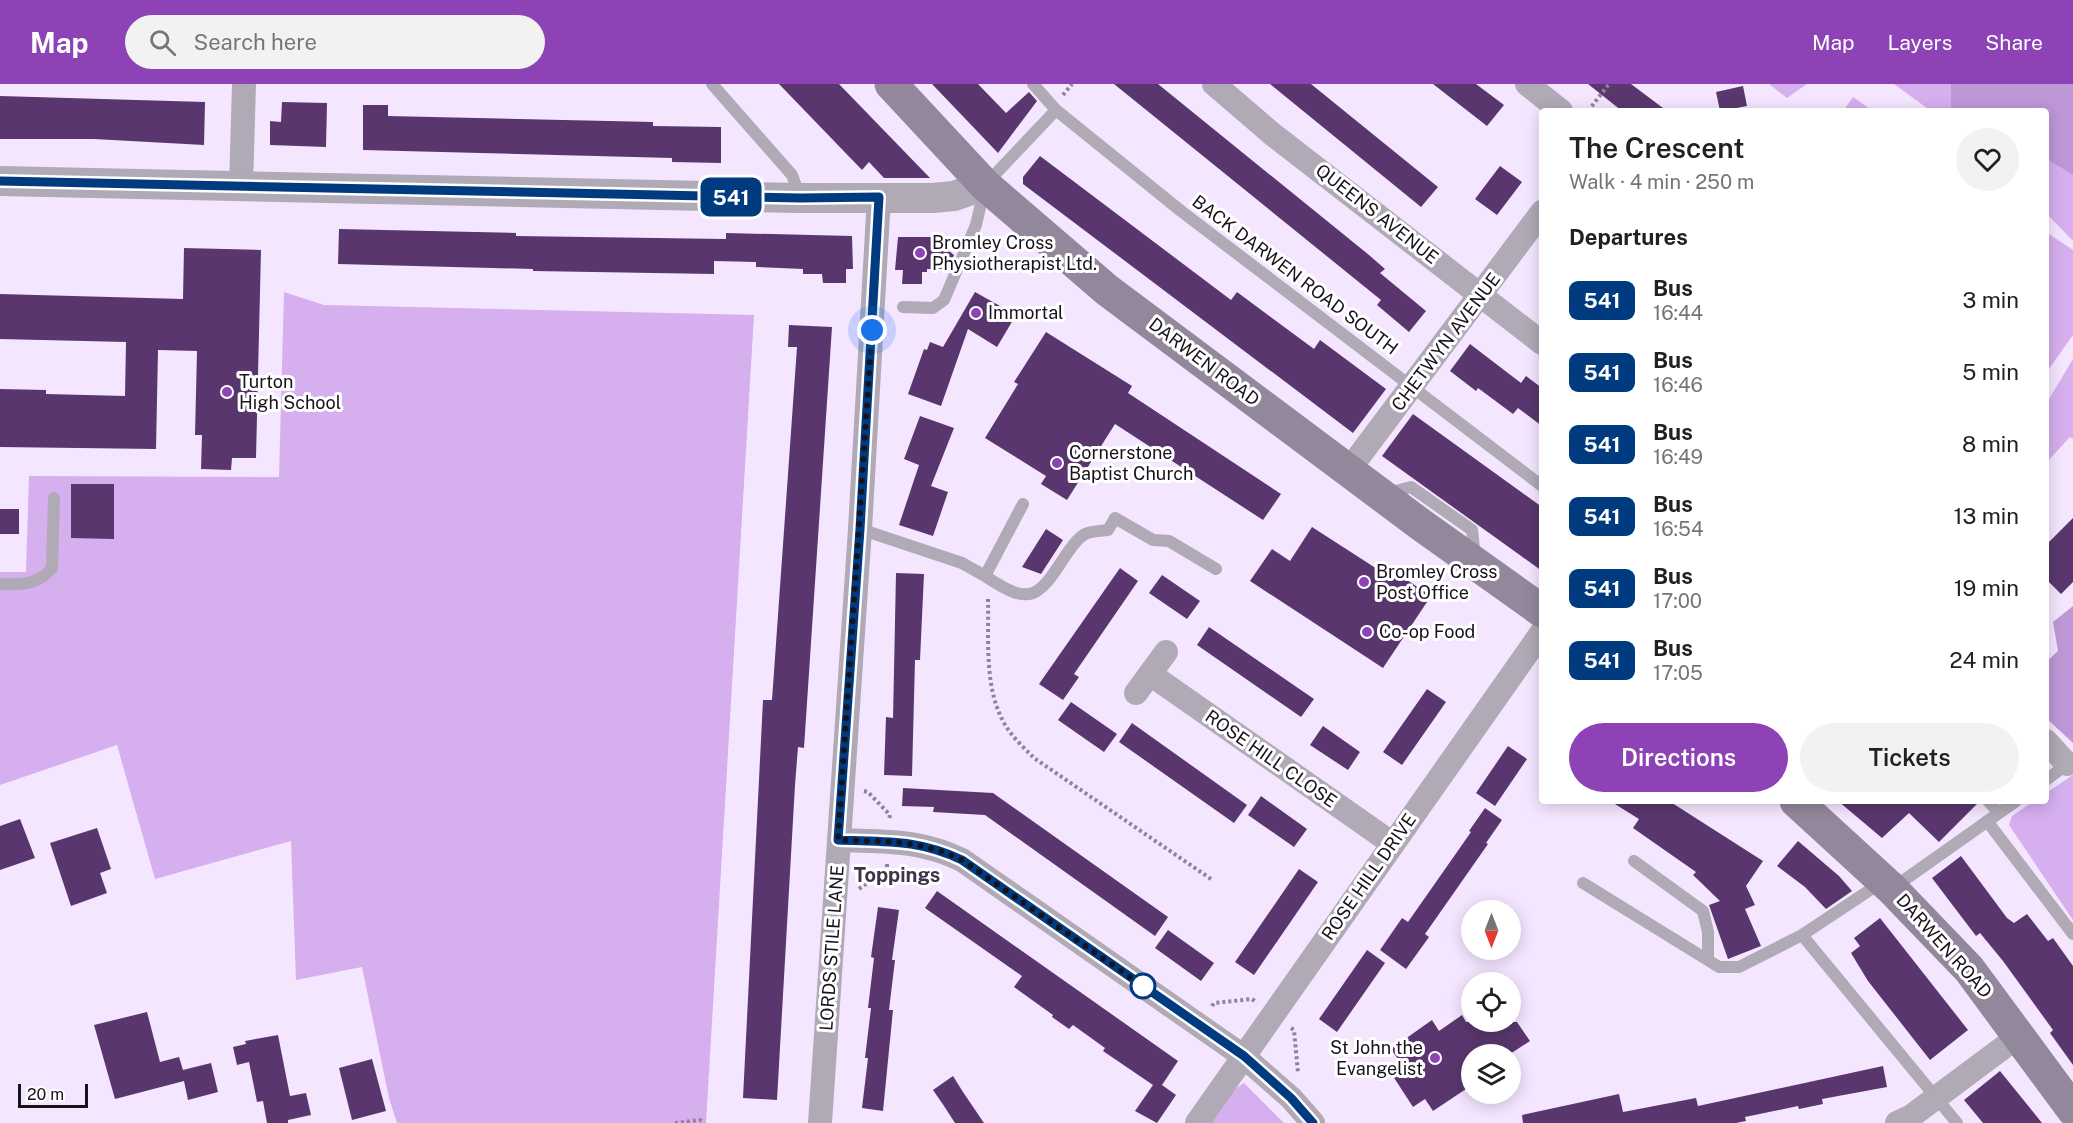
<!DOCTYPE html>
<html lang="en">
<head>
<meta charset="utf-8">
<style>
	:root { --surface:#fff; --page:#f2f2f2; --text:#202124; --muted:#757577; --accent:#8d43b6 }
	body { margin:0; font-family:"Public Sans",sans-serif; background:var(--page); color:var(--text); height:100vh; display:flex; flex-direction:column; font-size:22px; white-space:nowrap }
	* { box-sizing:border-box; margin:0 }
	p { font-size:20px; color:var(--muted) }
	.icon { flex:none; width:33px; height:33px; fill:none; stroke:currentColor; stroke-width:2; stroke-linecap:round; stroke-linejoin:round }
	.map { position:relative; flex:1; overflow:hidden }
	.details { position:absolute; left:1539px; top:24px; width:510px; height:696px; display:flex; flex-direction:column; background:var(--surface); border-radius:6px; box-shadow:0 3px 15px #0003 }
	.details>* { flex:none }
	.badge { padding:0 12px; border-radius:9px; font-size:21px; line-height:39px }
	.needle { width:39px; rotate:180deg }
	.tools { position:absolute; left:1461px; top:816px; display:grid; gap:12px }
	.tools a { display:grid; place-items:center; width:60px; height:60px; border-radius:50%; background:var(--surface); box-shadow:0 3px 15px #0003; font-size:30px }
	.scale { position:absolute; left:18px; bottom:15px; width:70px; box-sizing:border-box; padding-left:6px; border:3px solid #18121d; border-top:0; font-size:16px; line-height:21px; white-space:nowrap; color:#18121d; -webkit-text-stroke:4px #fff; paint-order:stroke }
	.you { position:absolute; width:30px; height:30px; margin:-15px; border:4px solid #fff; border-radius:50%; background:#1a73e8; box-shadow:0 0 0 9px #1a73e833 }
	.map>.badge { position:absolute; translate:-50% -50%; box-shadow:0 0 0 3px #fff }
	h2 { padding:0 30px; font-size:22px; line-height:54px }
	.round { display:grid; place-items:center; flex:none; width:63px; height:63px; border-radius:32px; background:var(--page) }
	.headline { display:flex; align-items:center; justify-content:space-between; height:102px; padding:0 30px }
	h1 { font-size:28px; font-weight:600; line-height:45px }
	.button { display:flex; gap:12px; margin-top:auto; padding:12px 30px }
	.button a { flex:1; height:69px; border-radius:36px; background:var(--accent); color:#fff; font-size:24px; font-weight:600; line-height:69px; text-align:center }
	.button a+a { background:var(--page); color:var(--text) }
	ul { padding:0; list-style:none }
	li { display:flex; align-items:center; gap:18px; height:72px; padding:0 30px }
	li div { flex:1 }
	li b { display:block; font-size:22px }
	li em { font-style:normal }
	li .badge { min-width:66px; font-weight:700; text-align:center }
	header { display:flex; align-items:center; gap:36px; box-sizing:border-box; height:84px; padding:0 30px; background:var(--accent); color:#fff }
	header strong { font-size:28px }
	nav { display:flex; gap:33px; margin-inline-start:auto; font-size:21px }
	.search { width:420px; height:54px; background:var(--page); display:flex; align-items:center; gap:15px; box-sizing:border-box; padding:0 21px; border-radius:33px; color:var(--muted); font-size:22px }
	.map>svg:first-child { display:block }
</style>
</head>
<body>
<header>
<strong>Map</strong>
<div class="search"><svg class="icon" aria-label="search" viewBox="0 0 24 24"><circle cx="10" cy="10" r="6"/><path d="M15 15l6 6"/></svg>Search here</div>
<nav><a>Map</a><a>Layers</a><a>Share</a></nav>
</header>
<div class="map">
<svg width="2073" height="1039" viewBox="0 0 2073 1039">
	<rect width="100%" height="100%" fill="#f5e6ff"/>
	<!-- green -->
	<path fill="#d5afee" d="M 1769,0 L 1807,0 L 1787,14 Z
		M 1894,0 L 1951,0 L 1951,27 L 1931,27 Z
		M 1853,13 L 1873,27 L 1843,27 Z
		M 2046,75 L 2073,91 L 2073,157 L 2046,129 Z
		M 2046,148 L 2073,166 L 2073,251 L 2046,289 Z
		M 284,208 L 324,221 L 754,231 L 706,1039 L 397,1039 L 389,1014 L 362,883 L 296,896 L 291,757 L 155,795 L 117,661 L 0,701 L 0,488 L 26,488 L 29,392 L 279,393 Z
		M 2073,275 L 2073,355 L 2070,353 L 2046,379 L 2046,320 Z
		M 2073,691 L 2073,836 L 2009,741 L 2012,732 L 2034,717 L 2046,717 L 2046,709 Z
		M 1244,999 L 1284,1039 L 1208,1039 L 1236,1004 Z"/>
	<!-- forest -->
	<path fill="#bd97d6" d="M 1951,0 L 2073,0 L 2073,91 L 2046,75 L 2046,27 L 1951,27 Z
		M 2073,522 L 2073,659 L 2046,634 L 2046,578 L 2058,567 L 2053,538 Z"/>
	<!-- building -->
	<path fill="#59376e" d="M 779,0 L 839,0 L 930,94 L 884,94 L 869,78 L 862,86 Z
		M 932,0 L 978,0 L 1006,29 L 1029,8 L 1037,17 L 998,69 Z
		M 1114,0 L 1158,0 L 1369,171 L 1385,185 L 1380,189 L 1426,227 L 1409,248 L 1377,221 L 1381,216 Z
		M 1270,0 L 1311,0 L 1438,103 L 1421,123 Z
		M 1433,0 L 1476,0 L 1504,21 L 1487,42 Z
		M 1588,0 L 1631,0 L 1667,27 L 1622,27 Z
		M 1743,2 L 1747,22 L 1720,27 L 1716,8 Z
		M 0,12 L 205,18 L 204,61 L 94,55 L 0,55 Z
		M 282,18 L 327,19 L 326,63 L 270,61 L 270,37 L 281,38 Z
		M 363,21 L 388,21 L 388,32 L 653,38 L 653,42 L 721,43 L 721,79 L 672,78 L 672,74 L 363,66 Z
		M 1040,72 L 1231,216 L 1237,208 L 1314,265 L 1320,256 L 1386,305 L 1353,349 L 1023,100 L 1023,93 Z
		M 1500,82 L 1522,98 L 1497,131 L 1475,115 Z
		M 339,145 L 516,149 L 516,152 L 726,155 L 726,149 L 852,152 L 853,185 L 846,185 L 846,199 L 823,199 L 822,190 L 803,190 L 803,185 L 756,183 L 756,178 L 714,177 L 714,190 L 533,187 L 533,185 L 338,180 Z
		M 898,153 L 931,153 L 954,171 L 948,185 L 927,185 L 927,188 L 922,188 L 922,200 L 902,200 L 903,186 L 895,186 Z
		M 184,164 L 261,166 L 256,374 L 232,374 L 231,386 L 201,385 L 202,351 L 195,351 L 197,267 L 158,266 L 156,365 L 0,363 L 0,305 L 46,306 L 46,310 L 125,312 L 126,258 L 0,255 L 0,210 L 183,215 Z
		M 975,208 L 1016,231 L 997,263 L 968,245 L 941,322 L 908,310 L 924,265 L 927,266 L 930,258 L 943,263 Z
		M 789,241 L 832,243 L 804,664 L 798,663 L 795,701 L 777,1016 L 743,1014 L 763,616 L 772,616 L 797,263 L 788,263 Z
		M 1046,248 L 1132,302 L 1128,309 L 1281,410 L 1263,436 L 1115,340 L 1067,416 L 1041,400 L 1046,392 L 985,354 L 1018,300 L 1014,298 Z
		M 1470,260 L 1521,299 L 1526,292 L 1542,304 L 1542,342 L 1518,324 L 1513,330 L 1478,304 L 1476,307 L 1450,287 Z
		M 1413,330 L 1542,423 L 1542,487 L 1382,372 Z
		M 920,332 L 954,344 L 931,402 L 948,408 L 933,452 L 899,441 L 919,381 L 904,375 Z
		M 71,400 L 114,400 L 114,455 L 71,454 Z
		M 0,425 L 19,425 L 19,450 L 0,450 Z
		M 2073,434 L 2073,498 L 2061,510 L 2046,495 L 2046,461 Z
		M 1312,443 L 1388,492 L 1392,486 L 1431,512 L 1383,584 L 1250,497 L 1272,465 L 1290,477 Z
		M 1046,445 L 1063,456 L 1041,490 L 1022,483 Z
		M 1120,484 L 1138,497 L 1074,590 L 1079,593 L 1063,616 L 1039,600 Z
		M 896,489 L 924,490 L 920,576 L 915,576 L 912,692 L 884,691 L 886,633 L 893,634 Z
		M 1162,491 L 1200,517 L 1187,535 L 1149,509 Z
		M 1209,543 L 1314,615 L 1301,633 L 1197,561 Z
		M 1427,605 L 1446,618 L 1402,681 L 1383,668 Z
		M 1071,618 L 1117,650 L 1104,668 L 1058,636 Z
		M 1132,639 L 1247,721 L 1234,739 L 1119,658 Z
		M 1323,642 L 1360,668 L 1348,686 L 1310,661 Z
		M 1508,662 L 1527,675 L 1495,722 L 1476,709 Z
		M 903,704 L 993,709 L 1168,833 L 1155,852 L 985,731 L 933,728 L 934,723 L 902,722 Z
		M 1261,712 L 1307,745 L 1294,763 L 1248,731 Z
		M 1610,717 L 1669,717 L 1763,777 L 1746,802 L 1755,821 L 1745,825 L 1761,862 L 1728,875 L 1709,821 L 1720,817 L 1693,791 L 1696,788 L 1633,744 L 1639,735 Z
		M 1838,717 L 1980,717 L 1939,758 L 1909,729 L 1882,754 Z
		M 1485,724 L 1502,736 L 1486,759 L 1488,760 L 1425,850 L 1429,853 L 1406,885 L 1380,866 L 1402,834 L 1408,838 L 1471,748 L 1469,747 Z
		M 20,735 L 35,774 L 0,786 L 0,742 Z
		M 97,744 L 111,785 L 100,789 L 107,809 L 71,822 L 50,759 Z
		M 1798,757 L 1839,792 L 1852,807 L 1826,825 L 1805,803 L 1777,782 Z
		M 1961,772 L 2007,834 L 2014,839 L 2027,830 L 2048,857 L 2053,854 L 2073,882 L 2073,981 L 2050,949 L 2053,946 L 2003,877 L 1980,849 L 1976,852 L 1932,794 Z
		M 1299,785 L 1318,798 L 1254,891 L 1235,878 Z
		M 937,807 L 1178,977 L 1162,1001 L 1176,1011 L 1157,1039 L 1135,1027 L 1153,1001 L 1103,967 L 1105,964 L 1073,941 L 1069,945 L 1052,933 L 1053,931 L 1014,903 L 1022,892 L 925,824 Z
		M 878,823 L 899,826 L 892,876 L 895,876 L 889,926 L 893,926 L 883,1027 L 862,1024 L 868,974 L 865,974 L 871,924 L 868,924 L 874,874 L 871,873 Z
		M 1880,834 L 1968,946 L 1930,976 L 1868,897 L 1851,869 L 1860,862 L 1854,854 Z
		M 1168,846 L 1214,879 L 1201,897 L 1155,864 Z
		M 1367,866 L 1385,879 L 1337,948 L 1319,935 Z
		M 147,928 L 160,978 L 179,973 L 183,986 L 211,979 L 218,1008 L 188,1016 L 184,997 L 115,1015 L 94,941 Z
		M 1462,931 L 1466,938 L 1517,938 L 1530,957 L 1510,970 L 1472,970 L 1472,1001 L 1433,1027 L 1425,1015 L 1413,1023 L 1389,986 L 1400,978 L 1391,965 L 1432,936 L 1439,947 Z
		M 278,951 L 290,1012 L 306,1009 L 311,1031 L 288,1036 L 288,1039 L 267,1039 L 263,1017 L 257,1018 L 249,978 L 237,981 L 233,963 L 246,960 L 245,957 Z
		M 372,975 L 386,1027 L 352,1036 L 339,984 Z
		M 1883,982 L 1887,1003 L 1822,1015 L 1823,1020 L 1799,1025 L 1798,1022 L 1745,1033 L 1746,1037 L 1736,1039 L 1523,1039 L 1522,1031 L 1619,1010 L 1623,1028 L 1696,1014 L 1698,1022 Z
		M 2000,987 L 2042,1039 L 1983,1039 L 1964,1016 Z
		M 953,992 L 963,1008 L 984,1039 L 955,1039 L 944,1022 L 933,1006 Z"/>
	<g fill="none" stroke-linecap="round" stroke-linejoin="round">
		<!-- path -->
		<path stroke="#8f8497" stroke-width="4" stroke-dasharray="3 3" stroke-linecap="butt" d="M 1063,11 L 1072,0
			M 1588,27 L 1609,0
			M 988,515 C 989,554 984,599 1002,635 C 1009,650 1023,663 1034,674 L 1211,795
			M 864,707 L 868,708 L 890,731 L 889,736
			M 859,805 L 887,784 L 887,779
			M 1212,922 L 1214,919 L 1252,915 L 1256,918
			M 1291,944 L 1294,946 L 1298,989
			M 675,1039 L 700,1036 L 704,1039"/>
		<!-- service -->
		<path stroke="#b0a9b6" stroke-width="12" d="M 712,0 L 792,91 L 800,113
			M 1033,0 L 1056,26 L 1181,127 L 1542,402
			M 903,223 L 933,224 L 944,216 L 976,141 L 985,101 L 1056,26
			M 1388,409 L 1411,403 L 1472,446 L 1475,473
			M 860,445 L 962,479 L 985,492 L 1023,420
			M 985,492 C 1031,523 1038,514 1066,471 C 1071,464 1076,455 1085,450 C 1092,447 1100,447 1108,446 L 1115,434 L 1153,456 L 1169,457 L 1216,485
			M 0,500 C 21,501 38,501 52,484 L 54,414
			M 2046,696 L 2069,679
			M 1988,717 L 1999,729
			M 1987,737 L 2073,850
			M 1634,777 L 1703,827 L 1708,848 L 1708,876
			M 1583,799 L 1719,883 L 1739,883 L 1802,851 L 1882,798
			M 1893,804 L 2016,717
			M 1802,851 L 1957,1039"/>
		<!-- minor -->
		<path stroke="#b0a9b6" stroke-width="24" d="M 1214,0 L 1271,49 L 1542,259
			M 1527,0 L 1561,27
			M 241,103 L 244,0
			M 1348,387 L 1542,128
			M 1150,590 L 1393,760
			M 1136,609 L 1166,568
			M 2046,657 L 2067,680
			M 839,756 C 886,758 918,755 962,776 L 1243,972 L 1291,1014 L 1313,1039
			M 820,1039 L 860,445 L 879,113
			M 1197,1039 L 1542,548
			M 1897,1039 L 1910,1033 L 2020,951"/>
		<!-- tertiary -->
		<path stroke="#b0a9b6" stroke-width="30" d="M 0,97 L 800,114 L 933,114 L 954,112 L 985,101"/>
		<!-- secondary -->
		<path stroke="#93889b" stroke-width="33" d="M 891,0 L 985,101 L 1107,206 L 1420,440 L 1542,527
			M 1796,717 L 1892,805 L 1969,885 L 2073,1026"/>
	</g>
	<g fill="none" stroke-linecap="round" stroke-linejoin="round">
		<defs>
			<path id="line" d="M 0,97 L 800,114 L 879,113 L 860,445 L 838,756 C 886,758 918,755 962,776 L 1244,972 L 1291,1014 L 1313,1039"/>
		</defs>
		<!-- line casing -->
		<use href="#line" stroke="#fff" stroke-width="14"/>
		<!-- line -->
		<use href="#line" stroke="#003b80" stroke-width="9"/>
		<!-- walk -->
		<path stroke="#18121d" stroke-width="6" stroke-dasharray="0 10.8" d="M 872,246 L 838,756 C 886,758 918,755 962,776 L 1150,907 L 1143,902"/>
	</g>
	<!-- markers -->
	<g fill="#8d43b6" stroke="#fff" stroke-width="2">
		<circle cx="920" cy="169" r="6"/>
		<circle cx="976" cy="229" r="6"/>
		<circle cx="227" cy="308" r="6"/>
		<circle cx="1057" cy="379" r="6"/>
		<circle cx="1364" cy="498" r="6"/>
		<circle cx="1367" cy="548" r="6"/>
		<circle cx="1435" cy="974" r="6"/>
	</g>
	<circle fill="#fff" stroke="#003b80" stroke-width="3" cx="1143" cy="902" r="12"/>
	<g text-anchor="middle" stroke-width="6" stroke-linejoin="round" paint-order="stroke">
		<!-- street labels -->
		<g font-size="18" fill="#18121d" stroke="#fff">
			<text transform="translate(1377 130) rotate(38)" y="6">QUEENS AVENUE</text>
			<text transform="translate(1295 191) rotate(37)" y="6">BACK DARWEN ROAD SOUTH</text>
			<text transform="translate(1446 258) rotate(-53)" y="6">CHETWYN AVENUE</text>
			<text transform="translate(1204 278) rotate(37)" y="6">DARWEN ROAD</text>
			<text transform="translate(1271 675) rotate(35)" y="6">ROSE HILL CLOSE</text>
			<text transform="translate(1369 793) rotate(-55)" y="6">ROSE HILL DRIVE</text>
			<text transform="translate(1944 862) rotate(48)" y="6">DARWEN ROAD</text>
			<text transform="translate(832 864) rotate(-86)" y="6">LORDS STILE LANE</text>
		</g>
		<!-- poi labels -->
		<g font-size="18" fill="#18121d" stroke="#fff" text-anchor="start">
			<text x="932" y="165">Bromley Cross<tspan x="932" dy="21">Physiotherapist Ltd.</tspan></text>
			<text x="988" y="235">Immortal</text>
			<text x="239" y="304">Turton<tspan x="239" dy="21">High School</tspan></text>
			<text x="1069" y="375">Cornerstone<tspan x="1069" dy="21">Baptist Church</tspan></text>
			<text x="1376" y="494">Bromley Cross<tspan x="1376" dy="21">Post Office</tspan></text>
			<text x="1379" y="554">Co-op Food</text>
			<text x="1423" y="970" text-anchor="end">St John the<tspan x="1423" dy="21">Evangelist</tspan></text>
		</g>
		<!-- neighbourhood labels -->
		<g font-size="20" font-weight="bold" fill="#40324a" stroke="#fff">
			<text x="897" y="798">Toppings</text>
		</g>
	</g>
</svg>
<div class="tools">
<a><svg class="needle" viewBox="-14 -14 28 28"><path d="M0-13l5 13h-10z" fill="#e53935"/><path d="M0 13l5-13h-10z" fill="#757577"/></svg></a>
<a><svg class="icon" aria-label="locate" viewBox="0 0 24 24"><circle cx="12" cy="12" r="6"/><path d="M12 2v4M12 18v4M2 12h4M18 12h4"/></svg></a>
<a><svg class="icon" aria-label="layers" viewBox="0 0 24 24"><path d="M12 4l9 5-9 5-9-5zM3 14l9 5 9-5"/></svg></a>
</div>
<div class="scale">20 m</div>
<div class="you" style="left:872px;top:246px"></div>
<b class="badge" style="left:731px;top:113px;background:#003b80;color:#fff">541</b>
<section class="details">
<div class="headline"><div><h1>The Crescent</h1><p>Walk · 4 min · 250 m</p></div><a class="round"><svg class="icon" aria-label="heart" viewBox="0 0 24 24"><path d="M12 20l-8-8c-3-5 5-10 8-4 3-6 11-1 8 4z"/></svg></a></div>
<h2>Departures</h2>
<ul>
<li><span class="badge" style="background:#003b80;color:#fff">541</span><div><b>Bus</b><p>16:44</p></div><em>3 min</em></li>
<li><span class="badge" style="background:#003b80;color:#fff">541</span><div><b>Bus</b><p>16:46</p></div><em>5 min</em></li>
<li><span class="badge" style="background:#003b80;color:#fff">541</span><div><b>Bus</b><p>16:49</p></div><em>8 min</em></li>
<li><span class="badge" style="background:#003b80;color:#fff">541</span><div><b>Bus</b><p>16:54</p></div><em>13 min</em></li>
<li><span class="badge" style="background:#003b80;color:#fff">541</span><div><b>Bus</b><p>17:00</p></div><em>19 min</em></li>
<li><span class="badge" style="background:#003b80;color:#fff">541</span><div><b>Bus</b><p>17:05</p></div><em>24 min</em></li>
</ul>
<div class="button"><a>Directions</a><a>Tickets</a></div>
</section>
</div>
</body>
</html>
